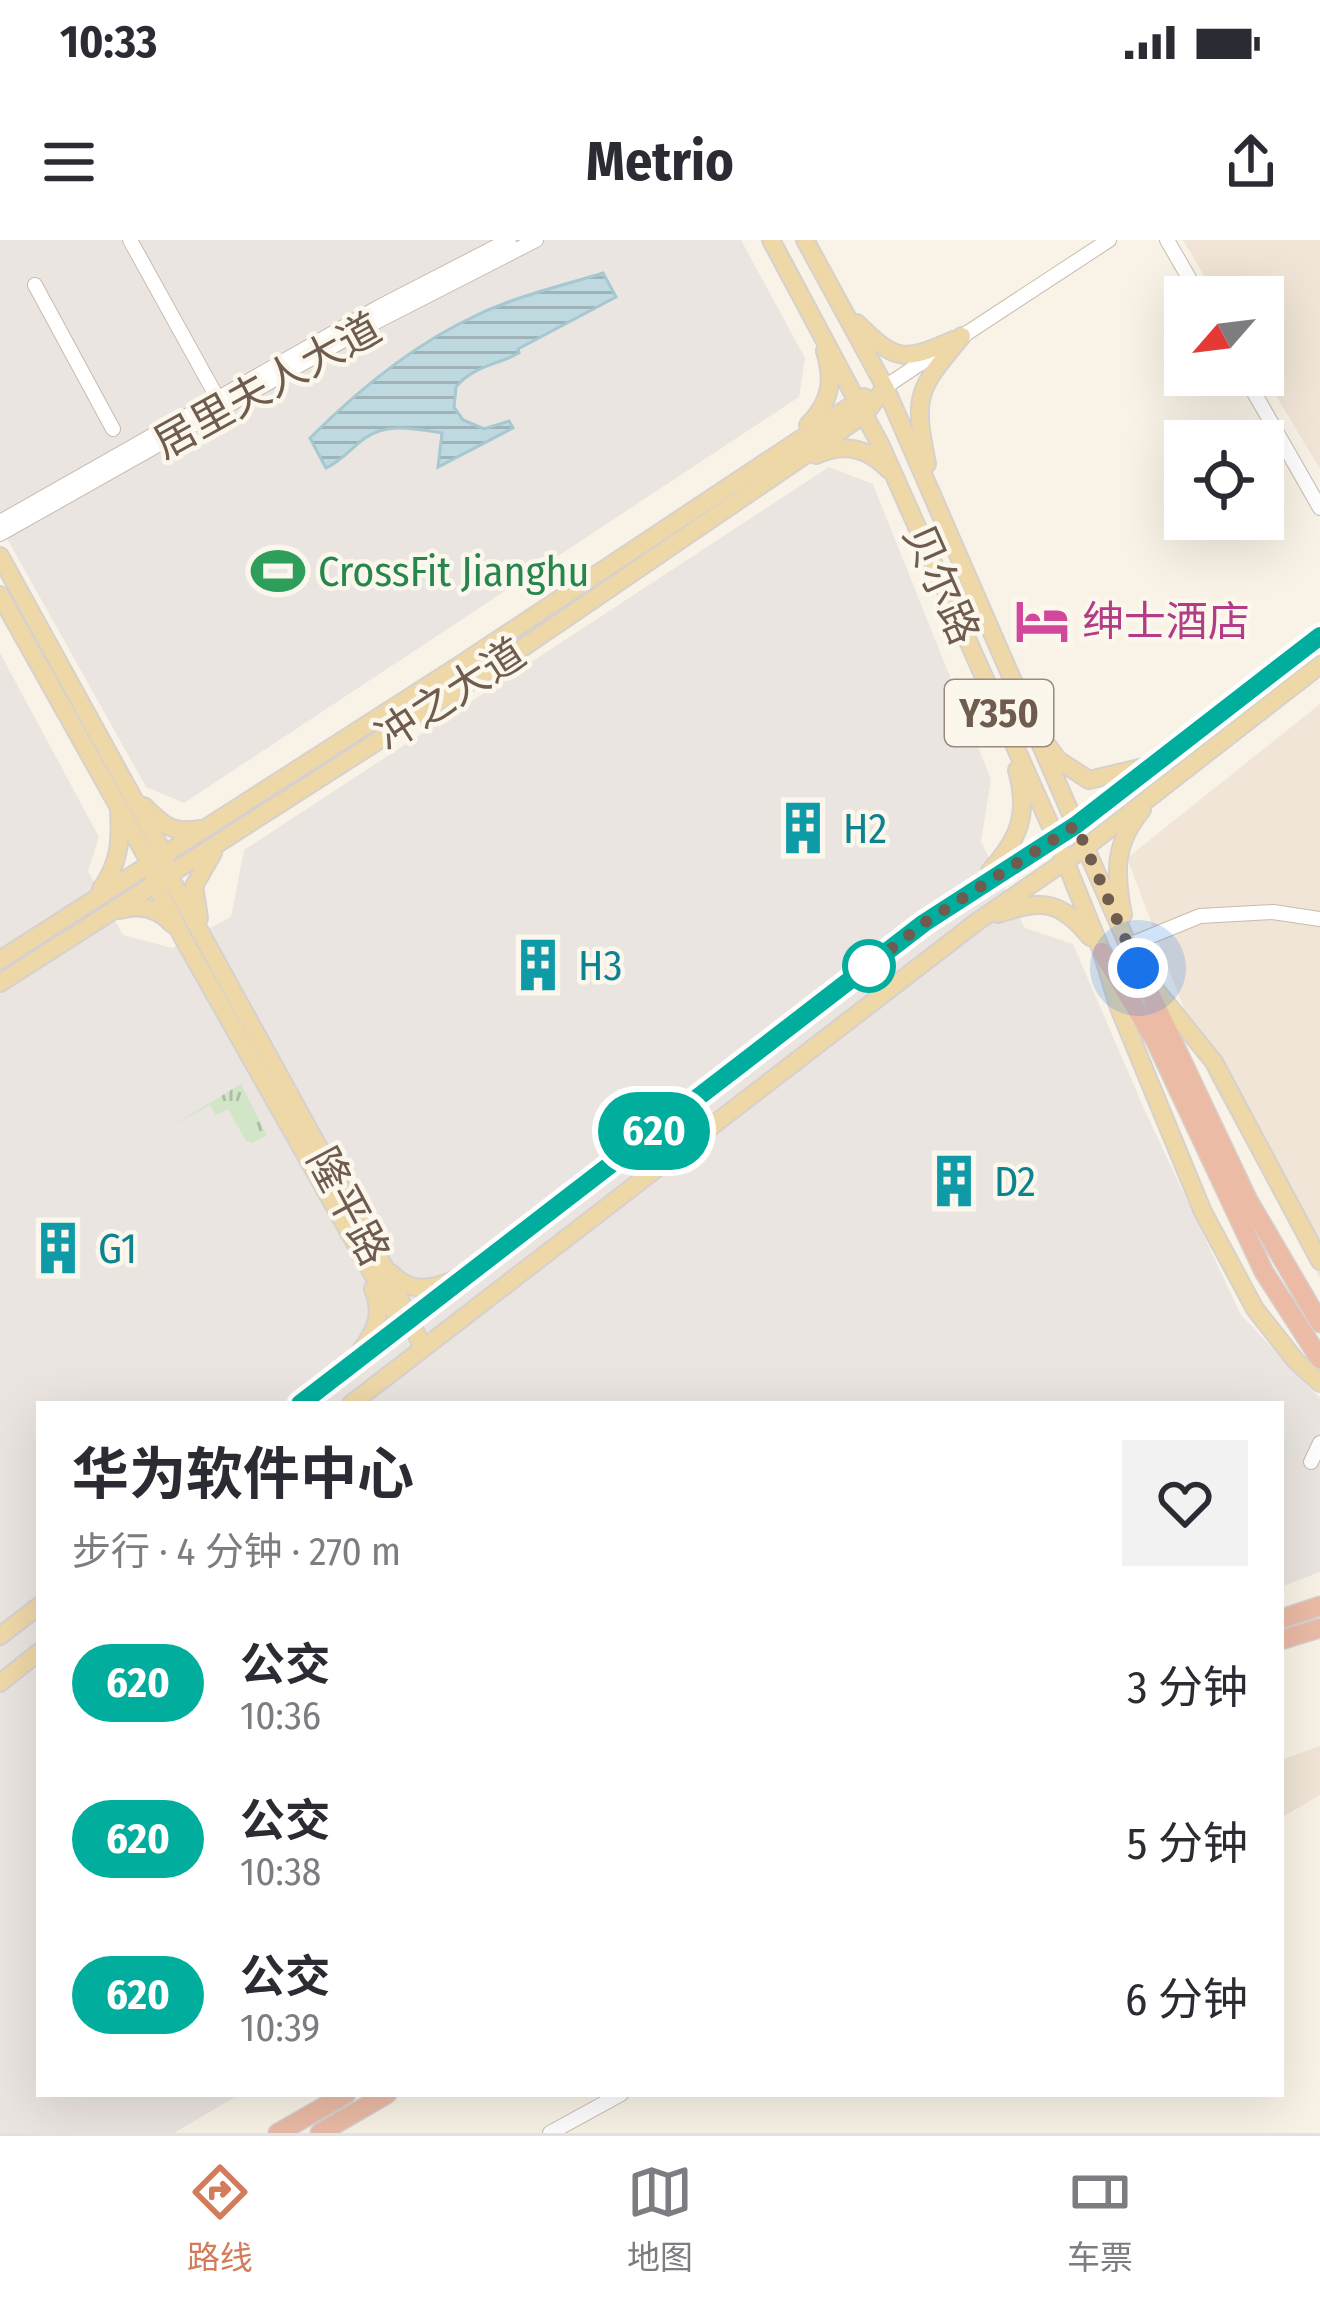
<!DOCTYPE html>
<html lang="zh">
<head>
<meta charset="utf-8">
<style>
	:root { --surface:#fff; --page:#f2f2f3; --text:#2b2b33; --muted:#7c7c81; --line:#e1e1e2; --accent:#d37c5c }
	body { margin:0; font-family:"Fira Sans Condensed","Noto Sans SC",sans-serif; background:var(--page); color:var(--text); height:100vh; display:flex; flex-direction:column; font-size:45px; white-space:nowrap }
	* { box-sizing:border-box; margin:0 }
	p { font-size:39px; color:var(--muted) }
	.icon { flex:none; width:66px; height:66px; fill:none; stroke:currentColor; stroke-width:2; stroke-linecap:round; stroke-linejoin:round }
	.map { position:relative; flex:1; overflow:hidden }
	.panel { position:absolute; left:36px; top:1161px; width:1248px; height:696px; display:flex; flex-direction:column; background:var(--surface); border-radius:0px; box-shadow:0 12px 48px #0002 }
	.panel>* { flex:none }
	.badge { padding:0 24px; border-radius:39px; font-size:42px; line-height:78px }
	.needle { width:78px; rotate:242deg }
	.tools { position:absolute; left:1164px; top:36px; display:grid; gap:24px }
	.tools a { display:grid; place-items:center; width:120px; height:120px; border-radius:0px; background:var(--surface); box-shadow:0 12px 48px #0002; font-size:60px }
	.you { position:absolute; width:60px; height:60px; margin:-30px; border:9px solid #fff; border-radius:50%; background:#1a73e8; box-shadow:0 0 0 18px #1a73e833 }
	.map>.badge { position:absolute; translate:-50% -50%; box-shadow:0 0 0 6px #fff }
	.round { display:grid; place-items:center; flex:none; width:126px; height:126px; border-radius:0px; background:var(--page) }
	.overview { display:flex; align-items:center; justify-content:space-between; height:204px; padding:0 36px }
	h1 { font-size:57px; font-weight:700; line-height:90px }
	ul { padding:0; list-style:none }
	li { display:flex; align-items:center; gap:36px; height:156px; padding:0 36px }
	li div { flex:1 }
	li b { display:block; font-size:45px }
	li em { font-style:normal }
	li .badge { min-width:132px; font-weight:700; text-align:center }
	.status { display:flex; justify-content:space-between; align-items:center; height:84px; padding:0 60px; background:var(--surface); direction:ltr }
	.status svg { height:33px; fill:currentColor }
	header { display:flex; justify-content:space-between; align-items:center; height:156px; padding:0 36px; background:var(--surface); font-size:54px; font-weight:700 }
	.menu { display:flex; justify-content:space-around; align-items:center; height:168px; border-top:3px solid var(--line); background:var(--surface); font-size:33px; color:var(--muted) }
	.menu a { display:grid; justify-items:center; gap:6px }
	.menu .active { color:var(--accent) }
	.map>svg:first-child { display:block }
</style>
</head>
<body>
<div class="status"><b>10:33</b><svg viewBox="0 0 49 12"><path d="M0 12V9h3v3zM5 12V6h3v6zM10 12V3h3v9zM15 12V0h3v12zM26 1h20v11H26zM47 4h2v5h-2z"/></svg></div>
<header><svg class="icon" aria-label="menu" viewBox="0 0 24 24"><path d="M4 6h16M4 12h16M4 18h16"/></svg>Metrio<svg class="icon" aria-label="share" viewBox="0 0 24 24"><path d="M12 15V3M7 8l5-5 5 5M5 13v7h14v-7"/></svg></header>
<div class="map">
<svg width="1320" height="1893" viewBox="0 0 1320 1893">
	<defs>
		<pattern id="grass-tufts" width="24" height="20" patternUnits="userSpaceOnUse" patternTransform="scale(3)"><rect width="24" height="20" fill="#d2e5c7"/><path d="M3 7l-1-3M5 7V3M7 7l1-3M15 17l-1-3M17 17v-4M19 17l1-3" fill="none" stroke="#afbda4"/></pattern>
		<pattern id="water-rules" width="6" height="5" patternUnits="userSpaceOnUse" patternTransform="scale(3)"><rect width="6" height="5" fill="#bed9e0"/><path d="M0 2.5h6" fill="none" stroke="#9fb3b8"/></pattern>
	</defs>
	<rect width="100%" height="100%" fill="#f9f3e7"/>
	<!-- residential -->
	<path fill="#f0e5d6" d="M 1183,0 L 1320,0 L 1320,229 L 1263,134 L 1263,57 L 1217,57 Z
		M 1320,464 L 1320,1038 L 1210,838 L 1127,618 Z
		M 1320,1506 L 1320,1555 L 1281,1578 L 1281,1520 Z"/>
	<!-- industrial -->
	<path fill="#eae5e0" d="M 0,0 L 741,0 L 805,118 L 799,157 L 184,563 L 146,547 L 0,286 Z
		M 829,227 L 873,244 L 991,539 L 981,602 L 1025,688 L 1073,704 L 1145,871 L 1241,1075 L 1320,1158 L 1320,1332 L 1281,1347 L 1281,1164 L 39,1164 L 39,1854 L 240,1854 L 174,1893 L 0,1893 L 0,413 L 99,597 L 88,631 L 123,695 L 172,708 L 231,677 L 244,610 Z"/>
	<!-- grass -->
	<path fill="url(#grass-tufts)" d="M 241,844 L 267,895 L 252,903 L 246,901 L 228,869 L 216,875 L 210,865 L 165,890 Z"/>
	<!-- water -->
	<path fill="url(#water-rules)" stroke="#a5c8d1" stroke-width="3" d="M 603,33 L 616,57 L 518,109 L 519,113 C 497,125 473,126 456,147 L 454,167 L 463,180 L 484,189 L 509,181 L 513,188 L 438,227 L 442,193 C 416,189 388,182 365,198 C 351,208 342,221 326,228 L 310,198 C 359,149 414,104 477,75 C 517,56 561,46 603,33 Z"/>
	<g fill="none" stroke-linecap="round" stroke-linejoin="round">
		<defs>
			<path id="minor" d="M 130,0 L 218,159
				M 1167,0 L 1200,57
				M 35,45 L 113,189
				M 958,99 L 1109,0
				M 1244,135 L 1320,268
				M 885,147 L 939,111
				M 0,282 L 379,67 L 509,0
				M 0,294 L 374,83 L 536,0
				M 1129,705 L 1200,676 L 1273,672 L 1320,679
				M 1311,1222 L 1320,1203
				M 550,1893 L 621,1854"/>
			<path id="major" d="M 771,0 L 881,206 L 1055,596 L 1102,712 L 1119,768 L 1203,972 L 1255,1069 L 1296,1121 L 1320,1143
				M 805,0 L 885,147 L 1138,728 L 1214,822 L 1320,1021
				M 857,83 C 896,122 904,122 953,100
				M 808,185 C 831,162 834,141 825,111
				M 816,215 C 845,202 868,208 889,230
				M 927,224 C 913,155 917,150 962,96
				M 0,316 L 164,614 L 170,637 L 385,1028 L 423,1108
				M 0,355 L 150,623 L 156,646 L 183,698 L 393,1070
				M 1048,506 L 1058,520 L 1089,540 L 1144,527
				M 144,566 C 162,584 172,594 199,589
				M 990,631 C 1020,598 1029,573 1017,530
				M 101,649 C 119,624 121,602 119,572
				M 120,670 C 140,664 158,668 172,684
				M 998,674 C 1042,659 1060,660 1090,697
				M 1123,675 C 1115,634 1113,604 1142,570
				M 199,678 L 194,646 L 213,613
				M 0,720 L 460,425 L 864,157
				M 0,743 L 512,415 L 865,174 L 885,147
				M 391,1033 C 410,1053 430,1050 454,1040
				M 359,1113 C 375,1092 384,1075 373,1049
				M 300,1164 L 924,683 L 1076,585 L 1320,396
				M 351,1164 L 978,681 L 1086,607 L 1320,425
				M 0,1396 L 39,1366
				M 0,1443 L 39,1412"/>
			<path id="highway" d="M 1102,712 L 1155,800 L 1264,1032 L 1320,1119
				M 1138,728 L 1248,960 L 1320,1083
				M 1281,1379 L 1320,1366
				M 1281,1400 L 1320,1388
				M 278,1893 L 346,1854
				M 320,1893 L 387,1854"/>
		</defs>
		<!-- minor casing -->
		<use href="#minor" stroke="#c9bbae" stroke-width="16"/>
		<!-- major casing -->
		<use href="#major" stroke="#d7d1ce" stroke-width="20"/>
		<!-- highway casing -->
		<use href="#highway" stroke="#d7d1ce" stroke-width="21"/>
		<!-- minor -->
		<use href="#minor" stroke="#fff" stroke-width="14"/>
		<!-- major -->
		<use href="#major" stroke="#efd8a8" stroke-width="16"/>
		<!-- highway -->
		<use href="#highway" stroke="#ebbba6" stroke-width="18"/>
	</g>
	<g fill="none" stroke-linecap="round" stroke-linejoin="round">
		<defs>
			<path id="line" d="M 300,1164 L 924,683 L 1076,585 L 1320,396"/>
		</defs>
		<!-- line casing -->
		<use href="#line" stroke="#fff" stroke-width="27"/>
		<!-- line -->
		<use href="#line" stroke="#01ad9c" stroke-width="18"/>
		<!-- walk -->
		<path stroke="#6f5c4f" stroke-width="12" stroke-dasharray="0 21.6" d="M 869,726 L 855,737 L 924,683 L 1076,585 L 1138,728"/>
	</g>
	<!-- icons -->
	<defs>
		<symbol id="stadium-bare" viewBox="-9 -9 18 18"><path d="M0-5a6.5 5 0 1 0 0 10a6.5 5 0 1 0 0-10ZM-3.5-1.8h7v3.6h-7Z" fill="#2e9e5b" stroke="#fcf7ec" stroke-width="2.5" paint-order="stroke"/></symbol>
		<symbol id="hotel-bare" viewBox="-9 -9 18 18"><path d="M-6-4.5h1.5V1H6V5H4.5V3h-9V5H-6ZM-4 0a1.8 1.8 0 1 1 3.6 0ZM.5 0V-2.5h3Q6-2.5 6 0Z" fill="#d1479c" stroke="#fcf7ec" stroke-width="2.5" paint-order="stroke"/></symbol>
		<symbol id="building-bare" viewBox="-9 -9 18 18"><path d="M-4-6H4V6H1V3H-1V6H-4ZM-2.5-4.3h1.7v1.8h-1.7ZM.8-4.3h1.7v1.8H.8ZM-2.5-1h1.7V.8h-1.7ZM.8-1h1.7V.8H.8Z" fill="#0f9aa8" stroke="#fcf7ec" stroke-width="2.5" paint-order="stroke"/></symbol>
	</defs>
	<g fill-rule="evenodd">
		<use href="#stadium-bare" x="240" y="293" width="76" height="76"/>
		<use href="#hotel-bare" x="1004" y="343" width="76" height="76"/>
		<use href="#building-bare" x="765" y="550" width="76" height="76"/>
		<use href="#building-bare" x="500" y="687" width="76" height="76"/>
		<use href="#building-bare" x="916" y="903" width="76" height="76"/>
		<use href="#building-bare" x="20" y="970" width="76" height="76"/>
	</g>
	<!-- markers -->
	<circle fill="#fff" stroke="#01ad9c" stroke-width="6" cx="869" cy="726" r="24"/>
	<g text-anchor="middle" stroke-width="9" stroke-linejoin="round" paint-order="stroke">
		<!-- shield labels -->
		<rect fill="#fcf7ec" stroke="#998a7e" stroke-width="3" x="945" y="440" width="108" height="66" rx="9"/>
		<g font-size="39" font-weight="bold" fill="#6f5c4f">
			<text x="999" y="487">Y350</text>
		</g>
		<!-- street labels -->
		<g font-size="42" fill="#6f5c4f" stroke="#fcf7ec">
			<text transform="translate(267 145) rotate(-29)" y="15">居里夫人大道</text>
			<text transform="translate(942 344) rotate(66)" y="15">贝尔路</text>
			<text transform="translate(450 454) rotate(-33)" y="15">冲之大道</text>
			<text transform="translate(349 966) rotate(62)" y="15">隆平路</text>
		</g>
		<!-- leisure labels -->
		<g font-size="42" fill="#27864d" stroke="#fcf7ec" text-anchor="start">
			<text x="318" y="346">CrossFit Jianghu</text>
		</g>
		<!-- hotel labels -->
		<g font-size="42" fill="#b23c85" stroke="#fcf7ec" text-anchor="start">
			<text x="1082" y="396">绅士酒店</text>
		</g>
		<!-- culture labels -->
		<g font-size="42" fill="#0d838f" stroke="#fcf7ec" text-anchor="start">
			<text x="843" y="603">H2</text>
			<text x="578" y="740">H3</text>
			<text x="994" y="956">D2</text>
			<text x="98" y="1023">G1</text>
		</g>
	</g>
</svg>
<div class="tools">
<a><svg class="needle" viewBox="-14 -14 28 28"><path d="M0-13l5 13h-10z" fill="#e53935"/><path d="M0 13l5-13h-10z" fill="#7c7c81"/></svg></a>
<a><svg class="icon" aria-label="locate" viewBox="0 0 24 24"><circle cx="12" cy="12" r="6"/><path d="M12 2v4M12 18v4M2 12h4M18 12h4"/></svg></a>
</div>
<div class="you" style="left:1138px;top:728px"></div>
<b class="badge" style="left:654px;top:891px;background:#01ad9c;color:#fff">620</b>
<section class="panel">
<div class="overview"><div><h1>华为软件中心</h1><p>步行 · 4 分钟 · 270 m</p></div><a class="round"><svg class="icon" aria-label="heart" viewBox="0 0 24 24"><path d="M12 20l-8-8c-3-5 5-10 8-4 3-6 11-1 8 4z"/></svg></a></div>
<ul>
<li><span class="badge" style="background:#01ad9c;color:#fff">620</span><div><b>公交</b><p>10:36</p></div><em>3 分钟</em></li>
<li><span class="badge" style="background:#01ad9c;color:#fff">620</span><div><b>公交</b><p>10:38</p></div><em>5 分钟</em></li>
<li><span class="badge" style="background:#01ad9c;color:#fff">620</span><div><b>公交</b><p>10:39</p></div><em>6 分钟</em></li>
</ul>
</section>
</div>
<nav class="menu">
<a class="active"><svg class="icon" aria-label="directions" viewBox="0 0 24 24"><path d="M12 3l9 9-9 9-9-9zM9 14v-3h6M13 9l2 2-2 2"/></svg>路线</a>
<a><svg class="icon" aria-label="map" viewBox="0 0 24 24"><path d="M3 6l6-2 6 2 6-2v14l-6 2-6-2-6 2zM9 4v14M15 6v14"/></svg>地图</a>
<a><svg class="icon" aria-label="tickets" viewBox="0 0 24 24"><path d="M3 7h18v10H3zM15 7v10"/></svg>车票</a>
</nav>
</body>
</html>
